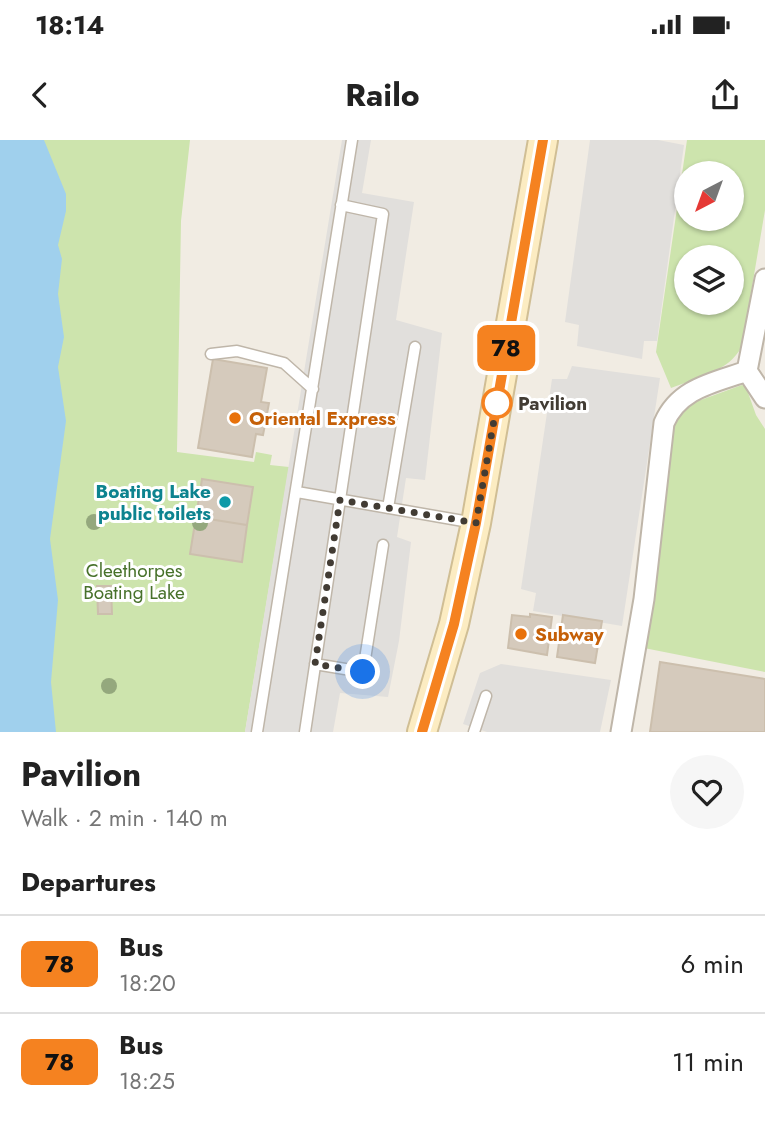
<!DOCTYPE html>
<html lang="en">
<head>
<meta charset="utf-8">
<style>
	:root { --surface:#fff; --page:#f6f6f6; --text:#222; --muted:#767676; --line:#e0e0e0 }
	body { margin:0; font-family:Jost,sans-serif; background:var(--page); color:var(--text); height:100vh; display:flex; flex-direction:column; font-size:26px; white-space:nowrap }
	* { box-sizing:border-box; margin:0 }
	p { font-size:23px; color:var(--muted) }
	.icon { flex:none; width:38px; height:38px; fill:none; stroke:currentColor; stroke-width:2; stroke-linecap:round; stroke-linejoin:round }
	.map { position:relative; height:592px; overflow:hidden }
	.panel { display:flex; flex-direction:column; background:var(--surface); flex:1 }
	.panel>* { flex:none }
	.badge { padding:0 14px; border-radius:10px; font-size:24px; line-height:46px }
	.needle { width:46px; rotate:221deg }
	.tools { position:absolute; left:674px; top:21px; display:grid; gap:14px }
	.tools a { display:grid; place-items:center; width:70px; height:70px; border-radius:50%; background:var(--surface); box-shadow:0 2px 5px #0004; font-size:35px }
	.you { position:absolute; width:35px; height:35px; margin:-18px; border:5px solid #fff; border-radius:50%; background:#1a73e8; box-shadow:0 0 0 10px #1a73e833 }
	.map>.badge { position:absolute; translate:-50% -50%; box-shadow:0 0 0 4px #fff }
	h2 { padding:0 21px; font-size:26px; line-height:63px }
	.round { display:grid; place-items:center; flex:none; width:74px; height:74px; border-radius:37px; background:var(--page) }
	.head { display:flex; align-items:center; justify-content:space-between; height:119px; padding:0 21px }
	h1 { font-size:33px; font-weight:700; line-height:52px }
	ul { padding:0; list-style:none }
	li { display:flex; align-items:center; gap:21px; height:98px; padding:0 21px; border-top:2px solid var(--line) }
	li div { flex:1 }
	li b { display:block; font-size:26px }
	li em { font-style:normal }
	li .badge { min-width:77px; font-weight:700; text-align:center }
	.status { display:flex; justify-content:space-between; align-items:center; height:49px; padding:0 35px; background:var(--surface); direction:ltr }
	.status svg { height:19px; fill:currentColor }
	header { display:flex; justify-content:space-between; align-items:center; height:91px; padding:0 21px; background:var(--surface); font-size:32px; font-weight:700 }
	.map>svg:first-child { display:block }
</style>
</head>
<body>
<div class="status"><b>18:14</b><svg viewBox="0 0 49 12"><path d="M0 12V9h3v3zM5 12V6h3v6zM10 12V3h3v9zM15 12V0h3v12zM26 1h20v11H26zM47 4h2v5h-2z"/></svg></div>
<header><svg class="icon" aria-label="back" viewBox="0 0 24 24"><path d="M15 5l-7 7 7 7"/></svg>Railo<svg class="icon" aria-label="share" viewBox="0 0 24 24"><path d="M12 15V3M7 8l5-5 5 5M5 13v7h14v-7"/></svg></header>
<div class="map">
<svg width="765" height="592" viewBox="0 0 765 592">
	<rect width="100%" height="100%" fill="#f1ece3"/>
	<!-- green -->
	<path fill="#cde4ad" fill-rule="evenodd" d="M 0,0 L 190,0 L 181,81 L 177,312 L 254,322 L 256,312 L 272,315 L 270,325 L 289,327 L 245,592 L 0,592 Z
		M 687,0 L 765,0 L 765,70 L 742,206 C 729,232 696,238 671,248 L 656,212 ZM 732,33 L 732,79 L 686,79 L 686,33 ZM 732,117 L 732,163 L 686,163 L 686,117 Z
		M 742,245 L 746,247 L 756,275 L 765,289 L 765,532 L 644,508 L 671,284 L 687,265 Z"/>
	<!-- parking -->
	<path fill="#e1dfdc" d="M 342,0 L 371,0 L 362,53 L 414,62 L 396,180 L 442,193 L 425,340 L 406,338 L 397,397 L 411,402 L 399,501 L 388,557 L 340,553 L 333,592 L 245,592 Z
		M 590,0 L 658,0 L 684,5 L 657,201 L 644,201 L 642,219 L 577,206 L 579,185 L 565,182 Z
		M 572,226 L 660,238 L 622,486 L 533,471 L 536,453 L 521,449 L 552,239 L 567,239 Z
		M 501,524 L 611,540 L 600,592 L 487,592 L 463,584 L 480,533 Z"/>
	<!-- water -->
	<path fill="#a0d0ed" d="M 0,0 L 44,0 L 66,54 L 66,71 L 58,105 L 62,119 L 58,154 L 64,197 L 58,227 L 66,281 L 50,399 L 58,460 L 51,542 L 56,592 L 0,592 Z"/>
	<!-- building -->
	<path fill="#d5cabc" stroke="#ccbfad" stroke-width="2" d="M 213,219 L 267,228 L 261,262 L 269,263 L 263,295 L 256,294 L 252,317 L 198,308 Z
		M 202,339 L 253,347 L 247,385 L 196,377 Z
		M 196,377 L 247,385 L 242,422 L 190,414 Z
		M 97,446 L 111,446 L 112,474 L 98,474 Z
		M 530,474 L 552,477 L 547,515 L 508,508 L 512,475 L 530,477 Z
		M 563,475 L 602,481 L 595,523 L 557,517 Z
		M 660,522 L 765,539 L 765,592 L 650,592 Z"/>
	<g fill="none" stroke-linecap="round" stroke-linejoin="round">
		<defs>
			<path id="lane" d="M 211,214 L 237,211 L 284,223 L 313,249
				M 297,352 L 475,383
				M 388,368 L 415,207
				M 315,524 L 363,532 L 383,405
				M 257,592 L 352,0
				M 305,592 L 383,74 L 341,65
				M 474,592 L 486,556"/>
			<path id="street" d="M 765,139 L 747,231 L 765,258
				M 621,592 L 644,459 L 664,283 C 679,248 713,243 747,231"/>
			<path id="secondary" d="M 422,592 L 454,484 L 476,383 L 543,0"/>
		</defs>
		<!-- lane casing -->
		<use href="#lane" stroke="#bfb6a9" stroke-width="13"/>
		<!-- street casing -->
		<use href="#street" stroke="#bfb6a9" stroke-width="23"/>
		<!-- secondary casing -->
		<use href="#secondary" stroke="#d0be94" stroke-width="32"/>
		<!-- lane -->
		<use href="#lane" stroke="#fff" stroke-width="10"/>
		<!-- street -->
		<use href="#street" stroke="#fff" stroke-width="19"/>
		<!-- secondary -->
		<use href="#secondary" stroke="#fcecc2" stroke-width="28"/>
	</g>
	<!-- trees -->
	<g fill="#94a87d">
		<circle cx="94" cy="382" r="8"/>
		<circle cx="200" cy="383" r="8"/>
		<circle cx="109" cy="546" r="8"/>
	</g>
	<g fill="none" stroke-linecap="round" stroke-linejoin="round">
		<defs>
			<path id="line" d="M 422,592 L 454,484 L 476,383 L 543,0"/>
		</defs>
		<!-- line casing -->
		<use href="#line" stroke="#fff" stroke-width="16"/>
		<!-- line -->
		<use href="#line" stroke="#f58220" stroke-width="10"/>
		<!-- walk -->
		<path stroke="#423c34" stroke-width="7" stroke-dasharray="0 12.6" d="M 363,532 L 315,524 L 340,360 L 476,383 L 497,263"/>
	</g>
	<!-- markers -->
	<circle fill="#fff" stroke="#f58220" stroke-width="3.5" cx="497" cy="263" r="14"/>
	<g fill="#e8710a" stroke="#fff" stroke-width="2.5">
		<circle cx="235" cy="278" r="7"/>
		<circle cx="521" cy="494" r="7"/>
	</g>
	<circle fill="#0f9aa8" stroke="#fff" stroke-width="2.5" cx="225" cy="362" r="7"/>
	<g text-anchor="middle" stroke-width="6" stroke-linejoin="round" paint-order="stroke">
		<!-- stop labels -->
		<g font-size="19" font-weight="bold" fill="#423c34" stroke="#fff" text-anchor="start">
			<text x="518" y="270">Pavilion</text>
		</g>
		<!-- food labels -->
		<g font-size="19" font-weight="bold" fill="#c56008" stroke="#fff" text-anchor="start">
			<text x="249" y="285">Oriental Express</text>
			<text x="535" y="501">Subway</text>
		</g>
		<!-- culture labels -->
		<g font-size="19" font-weight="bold" fill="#0d838f" stroke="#fff" text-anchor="end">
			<text x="211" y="358">Boating Lake<tspan x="211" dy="22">public toilets</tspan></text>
		</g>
		<!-- park labels -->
		<g font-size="19" fill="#47712a" stroke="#fff">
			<text x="134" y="437">Cleethorpes<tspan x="134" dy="22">Boating Lake</tspan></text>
		</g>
	</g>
</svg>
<div class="tools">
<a><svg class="needle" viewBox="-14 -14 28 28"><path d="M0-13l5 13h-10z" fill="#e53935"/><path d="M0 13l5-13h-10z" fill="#767676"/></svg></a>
<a><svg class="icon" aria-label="layers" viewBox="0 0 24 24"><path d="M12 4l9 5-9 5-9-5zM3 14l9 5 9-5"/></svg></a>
</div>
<div class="you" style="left:363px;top:532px"></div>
<b class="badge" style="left:506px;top:208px;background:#f58220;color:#111">78</b>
</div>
<section class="panel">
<div class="head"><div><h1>Pavilion</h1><p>Walk · 2 min · 140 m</p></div><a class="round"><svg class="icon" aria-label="heart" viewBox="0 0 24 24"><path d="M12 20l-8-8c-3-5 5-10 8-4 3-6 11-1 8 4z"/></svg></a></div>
<h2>Departures</h2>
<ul>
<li><span class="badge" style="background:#f58220;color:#111">78</span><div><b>Bus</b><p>18:20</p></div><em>6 min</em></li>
<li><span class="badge" style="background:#f58220;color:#111">78</span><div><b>Bus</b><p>18:25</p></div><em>11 min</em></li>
</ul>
</section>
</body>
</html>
